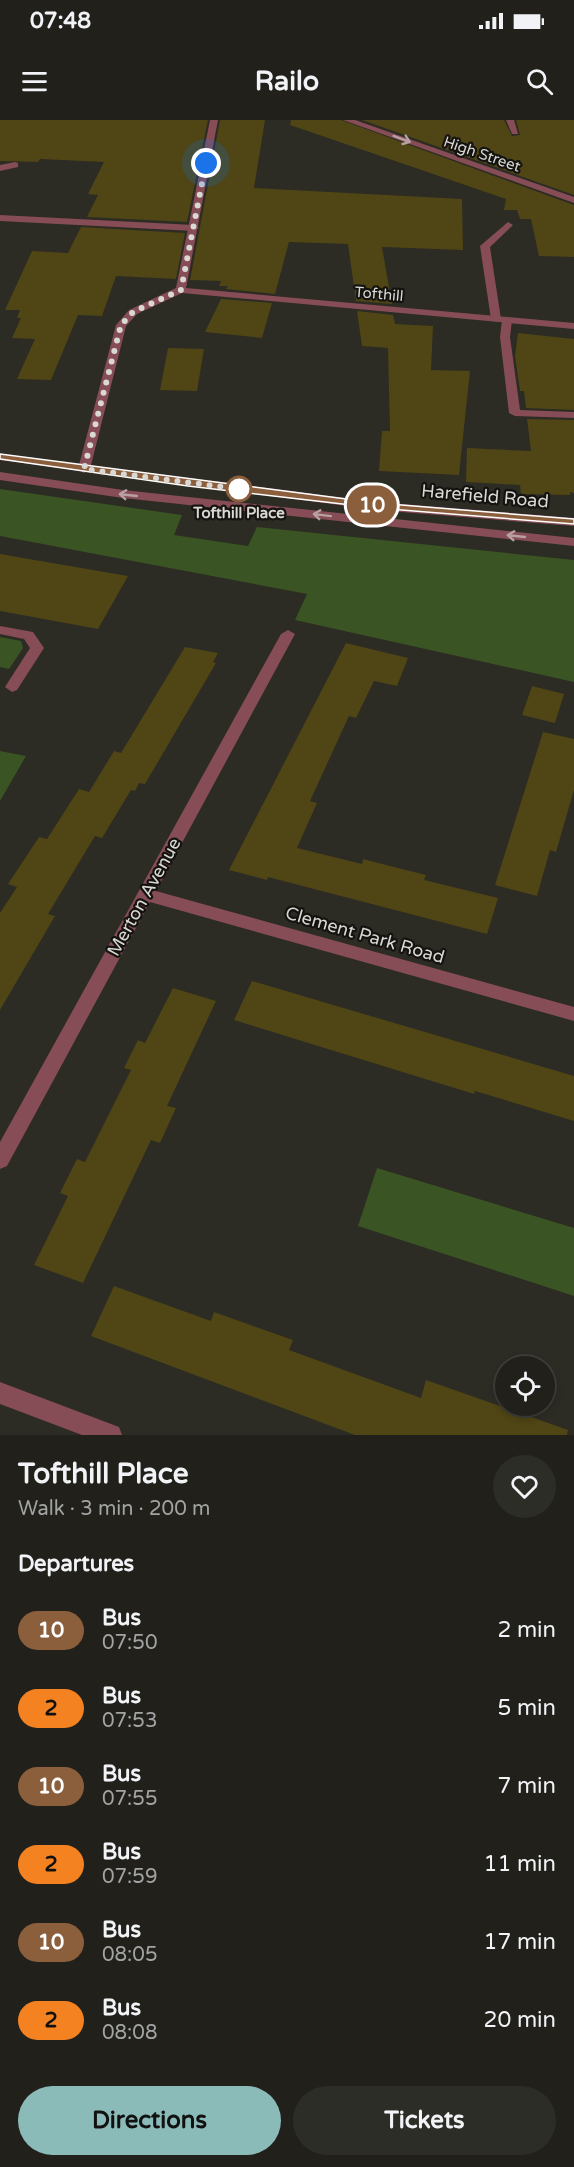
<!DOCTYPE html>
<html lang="en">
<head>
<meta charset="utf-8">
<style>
	:root { --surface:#21201b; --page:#2d2d28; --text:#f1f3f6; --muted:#a2a3a3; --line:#3e3e3a; --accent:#8bbbb9 }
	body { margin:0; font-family:"Varela Round",sans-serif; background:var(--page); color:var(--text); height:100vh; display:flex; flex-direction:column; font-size:22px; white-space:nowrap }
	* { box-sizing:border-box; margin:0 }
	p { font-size:20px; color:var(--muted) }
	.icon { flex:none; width:33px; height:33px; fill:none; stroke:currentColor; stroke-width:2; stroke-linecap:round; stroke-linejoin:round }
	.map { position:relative; height:1315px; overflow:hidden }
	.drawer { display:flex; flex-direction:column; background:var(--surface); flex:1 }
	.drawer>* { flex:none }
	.badge { padding:0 12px; border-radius:20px; font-size:21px; line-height:39px }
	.tools { position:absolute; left:495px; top:1236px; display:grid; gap:12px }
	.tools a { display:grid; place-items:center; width:60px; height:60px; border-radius:50%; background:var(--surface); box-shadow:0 3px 9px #0003,0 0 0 2px var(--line); font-size:30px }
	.you { position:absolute; width:30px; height:30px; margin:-15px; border:4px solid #fff; border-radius:50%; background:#1a73e8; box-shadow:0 0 0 9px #1a73e833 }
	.map>.badge { position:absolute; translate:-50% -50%; box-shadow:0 0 0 3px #fff }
	h2 { padding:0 18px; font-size:22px; line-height:54px }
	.round { display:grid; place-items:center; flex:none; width:63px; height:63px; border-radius:32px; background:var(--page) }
	.summary { display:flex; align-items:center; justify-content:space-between; height:102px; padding:0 18px }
	h1 { font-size:28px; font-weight:700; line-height:45px }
	.action { display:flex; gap:12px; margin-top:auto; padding:12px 18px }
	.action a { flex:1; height:69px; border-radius:36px; background:var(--accent); color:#111; font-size:24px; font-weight:700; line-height:69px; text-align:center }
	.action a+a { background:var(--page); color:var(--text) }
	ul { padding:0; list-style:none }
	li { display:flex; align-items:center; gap:18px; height:78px; padding:0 18px }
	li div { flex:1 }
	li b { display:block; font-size:22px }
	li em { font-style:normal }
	li .badge { min-width:66px; font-weight:700; text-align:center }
	.status { display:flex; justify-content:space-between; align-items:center; height:42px; padding:0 30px; background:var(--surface); direction:ltr }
	.status svg { height:16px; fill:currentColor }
	header { display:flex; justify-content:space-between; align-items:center; height:78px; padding:0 18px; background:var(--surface); font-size:27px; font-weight:700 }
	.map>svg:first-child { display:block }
</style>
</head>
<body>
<div class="status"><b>07:48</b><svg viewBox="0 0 49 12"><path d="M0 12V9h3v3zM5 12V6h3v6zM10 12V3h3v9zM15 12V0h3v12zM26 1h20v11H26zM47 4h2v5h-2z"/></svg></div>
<header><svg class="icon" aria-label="menu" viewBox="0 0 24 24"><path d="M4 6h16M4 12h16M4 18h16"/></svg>Railo<svg class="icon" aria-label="search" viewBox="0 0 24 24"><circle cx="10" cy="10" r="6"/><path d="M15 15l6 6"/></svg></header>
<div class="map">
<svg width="574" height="1315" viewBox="0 0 574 1315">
	<rect width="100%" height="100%" fill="#2c2b24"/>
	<!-- green -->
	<path fill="#3a5423" d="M 0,369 L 182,395 L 174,415 L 248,426 L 257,407 L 574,440 L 574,562 L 295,500 L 307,474 L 0,416 Z
		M 0,517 L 21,521 L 23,528 L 9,549 L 0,547 Z
		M 0,631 L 26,636 L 0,681 Z
		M 377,1048 L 574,1108 L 574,1176 L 358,1106 Z"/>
	<!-- building -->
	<path fill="#4f4515" d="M 0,0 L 208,0 L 187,102 L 87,97 L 98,75 L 88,74 L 104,42 L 40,39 L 38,42 L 0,41 Z
		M 220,0 L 265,0 L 254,68 L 462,79 L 463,130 L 382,127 L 392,184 L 356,181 L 348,124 L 289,122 L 275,174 L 226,169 L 228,166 L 219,166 L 221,161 L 190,160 Z
		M 291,0 L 341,0 L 574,85 L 574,137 L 539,136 L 531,99 L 520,99 L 517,90 L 504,90 L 506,79 L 290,5 Z
		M 362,0 L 504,0 L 512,16 L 520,15 L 516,0 L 574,0 L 574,75 Z
		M 81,107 L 185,113 L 176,159 L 116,156 L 102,196 L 78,195 L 51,260 L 17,259 L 35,219 L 12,218 L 21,198 L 17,198 L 20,190 L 5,190 L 32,131 L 68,133 Z
		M 221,179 L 272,183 L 262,218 L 205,212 Z
		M 357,191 L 393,195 L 395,204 L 433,206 L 431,250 L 470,251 L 459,355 L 379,351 L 382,311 L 390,311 L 388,228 L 362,226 Z
		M 518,213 L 574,219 L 574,290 L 526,288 L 524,271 L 520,271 L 515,236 Z
		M 168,228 L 204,229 L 197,271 L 160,270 Z
		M 527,299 L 574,300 L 574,373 L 570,372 L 570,375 L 521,374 L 520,365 L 466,362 L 467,328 L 531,331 Z
		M 0,434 L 128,456 L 98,509 L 0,491 Z
		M 346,523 L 408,538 L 397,566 L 374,561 L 356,598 L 349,596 L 310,681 L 317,683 L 297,728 L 362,744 L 363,739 L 394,747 L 426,755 L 424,760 L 498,778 L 487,814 L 268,757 L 267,760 L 229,750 Z
		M 185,527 L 218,533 L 213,542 L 216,543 L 145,664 L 139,663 L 135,671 L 131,670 L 102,718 L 95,716 L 48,794 L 55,796 L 0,890 L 0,793 L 17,767 L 8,764 L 39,717 L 47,719 L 79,669 L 89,672 L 114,631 L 121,633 Z
		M 532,566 L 564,574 L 555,603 L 522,595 Z
		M 543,612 L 574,619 L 574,670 L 556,732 L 550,730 L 537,776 L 495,765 Z
		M 252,861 L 574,956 L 574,1001 L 475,971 L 474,974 L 234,900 Z
		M 173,868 L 216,881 L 167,986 L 176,988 L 160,1023 L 151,1020 L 83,1163 L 34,1145 L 68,1076 L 60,1073 L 77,1039 L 85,1042 L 131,950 L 124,948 L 138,920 L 145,923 Z
		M 114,1166 L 211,1201 L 214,1192 L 293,1220 L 289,1230 L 421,1278 L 426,1260 L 568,1310 L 567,1315 L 355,1315 L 91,1216 Z"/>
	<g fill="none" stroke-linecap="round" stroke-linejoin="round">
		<!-- service -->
		<path fill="#864d56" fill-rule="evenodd" d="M 15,42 L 18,43 L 18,47 L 0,51 L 0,45 Z
			M 0,95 L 194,105 L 199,108 L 194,111 L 0,101 Z
			M 508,102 L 513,105 L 511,107 L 490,127 L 501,199 L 496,202 L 491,199 L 480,126 Z
			M 507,197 L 512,200 L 510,217 L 520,290 L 574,292 L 574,298 L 515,296 L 509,293 L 500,217 L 502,200 Z
			M 0,506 L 33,512 L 44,528 L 17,570 L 12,572 L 5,567 L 30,528 L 24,519 L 0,514 Z"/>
		<!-- minor -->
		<path fill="#864d56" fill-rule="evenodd" d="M 210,0 L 218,0 L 186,168 L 574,203 L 574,209 L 182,173 L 137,194 L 126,206 L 90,349 L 84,353 L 80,351 L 78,349 L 116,205 L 129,190 L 176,168 Z
			M 343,0 L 355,0 L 574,77 L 574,83 Z
			M 506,0 L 514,0 L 518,14 L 512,14 Z
			M 288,510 L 295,514 L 156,771 L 574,887 L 574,901 L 150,782 L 7,1046 L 0,1049 L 0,1022 L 281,514 Z
			M 0,1262 L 119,1307 L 122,1315 L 82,1315 L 0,1284 Z"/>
		<!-- tertiary -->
		<path fill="#864d56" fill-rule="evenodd" d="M 0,334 L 377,382 L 574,398 L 574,406 L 377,390 L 0,340 Z
			M 0,352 L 123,370 L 574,418 L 574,426 L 123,378 L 0,360 Z"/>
	</g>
	<!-- one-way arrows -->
	<defs><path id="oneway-shaft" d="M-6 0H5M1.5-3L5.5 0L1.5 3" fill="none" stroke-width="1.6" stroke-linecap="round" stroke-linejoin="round" transform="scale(1.5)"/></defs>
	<g stroke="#b8a0a2">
		<use href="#oneway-shaft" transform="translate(402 19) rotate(20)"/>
		<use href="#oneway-shaft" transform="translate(128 375) rotate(-174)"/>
		<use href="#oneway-shaft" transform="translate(322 395) rotate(-173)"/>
		<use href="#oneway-shaft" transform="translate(516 416) rotate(-174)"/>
	</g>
	<!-- line -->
	<path fill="#8b5e3c" stroke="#fff" stroke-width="1.5" d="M 0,334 L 377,383 L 574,399 L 574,404 L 377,388 L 188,366 L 0,339 Z"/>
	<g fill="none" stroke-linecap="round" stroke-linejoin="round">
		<!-- walk -->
		<path stroke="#d9d8d4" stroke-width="6" stroke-dasharray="0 10.8" d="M 206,43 L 181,170 L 133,192 L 121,205 L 84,349 L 239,369"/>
	</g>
	<!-- markers -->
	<circle fill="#fff" stroke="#8b5e3c" stroke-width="3" cx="239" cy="369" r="12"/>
	<g text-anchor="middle" stroke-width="4.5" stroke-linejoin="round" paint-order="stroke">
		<!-- far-street labels -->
		<g font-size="15" fill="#d9d8d4" stroke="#141310">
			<text transform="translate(482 34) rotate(19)" y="5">High Street</text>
			<text transform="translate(379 174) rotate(5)" y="5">Tofthill</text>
		</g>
		<!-- far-stop labels -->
		<g font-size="15" font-weight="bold" fill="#d9d8d4" stroke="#141310">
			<text x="239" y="398">Tofthill Place</text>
		</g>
		<!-- street labels -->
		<g font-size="18" fill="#d9d8d4" stroke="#141310">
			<text transform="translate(485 376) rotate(5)" y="6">Harefield Road</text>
			<text transform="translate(144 777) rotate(-61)" y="6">Merton Avenue</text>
			<text transform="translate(365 815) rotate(16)" y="6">Clement Park Road</text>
		</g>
	</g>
</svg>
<div class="tools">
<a><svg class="icon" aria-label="locate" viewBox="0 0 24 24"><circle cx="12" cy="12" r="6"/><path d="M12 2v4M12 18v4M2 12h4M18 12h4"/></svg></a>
</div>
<div class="you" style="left:206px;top:43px"></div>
<b class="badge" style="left:372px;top:385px;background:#8b5e3c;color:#fff">10</b>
</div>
<section class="drawer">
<div class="summary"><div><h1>Tofthill Place</h1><p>Walk · 3 min · 200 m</p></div><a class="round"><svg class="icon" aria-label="heart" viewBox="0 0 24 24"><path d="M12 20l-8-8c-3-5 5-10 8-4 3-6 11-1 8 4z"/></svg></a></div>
<h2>Departures</h2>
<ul>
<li><span class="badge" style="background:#8b5e3c;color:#fff">10</span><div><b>Bus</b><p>07:50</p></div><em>2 min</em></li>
<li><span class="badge" style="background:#f58220;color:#111">2</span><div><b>Bus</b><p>07:53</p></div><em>5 min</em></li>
<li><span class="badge" style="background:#8b5e3c;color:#fff">10</span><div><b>Bus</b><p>07:55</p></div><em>7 min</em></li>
<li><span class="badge" style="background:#f58220;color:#111">2</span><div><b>Bus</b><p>07:59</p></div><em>11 min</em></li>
<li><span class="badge" style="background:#8b5e3c;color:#fff">10</span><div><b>Bus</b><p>08:05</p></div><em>17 min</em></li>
<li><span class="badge" style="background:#f58220;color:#111">2</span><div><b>Bus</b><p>08:08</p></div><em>20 min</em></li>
</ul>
<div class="action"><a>Directions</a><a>Tickets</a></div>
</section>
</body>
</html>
